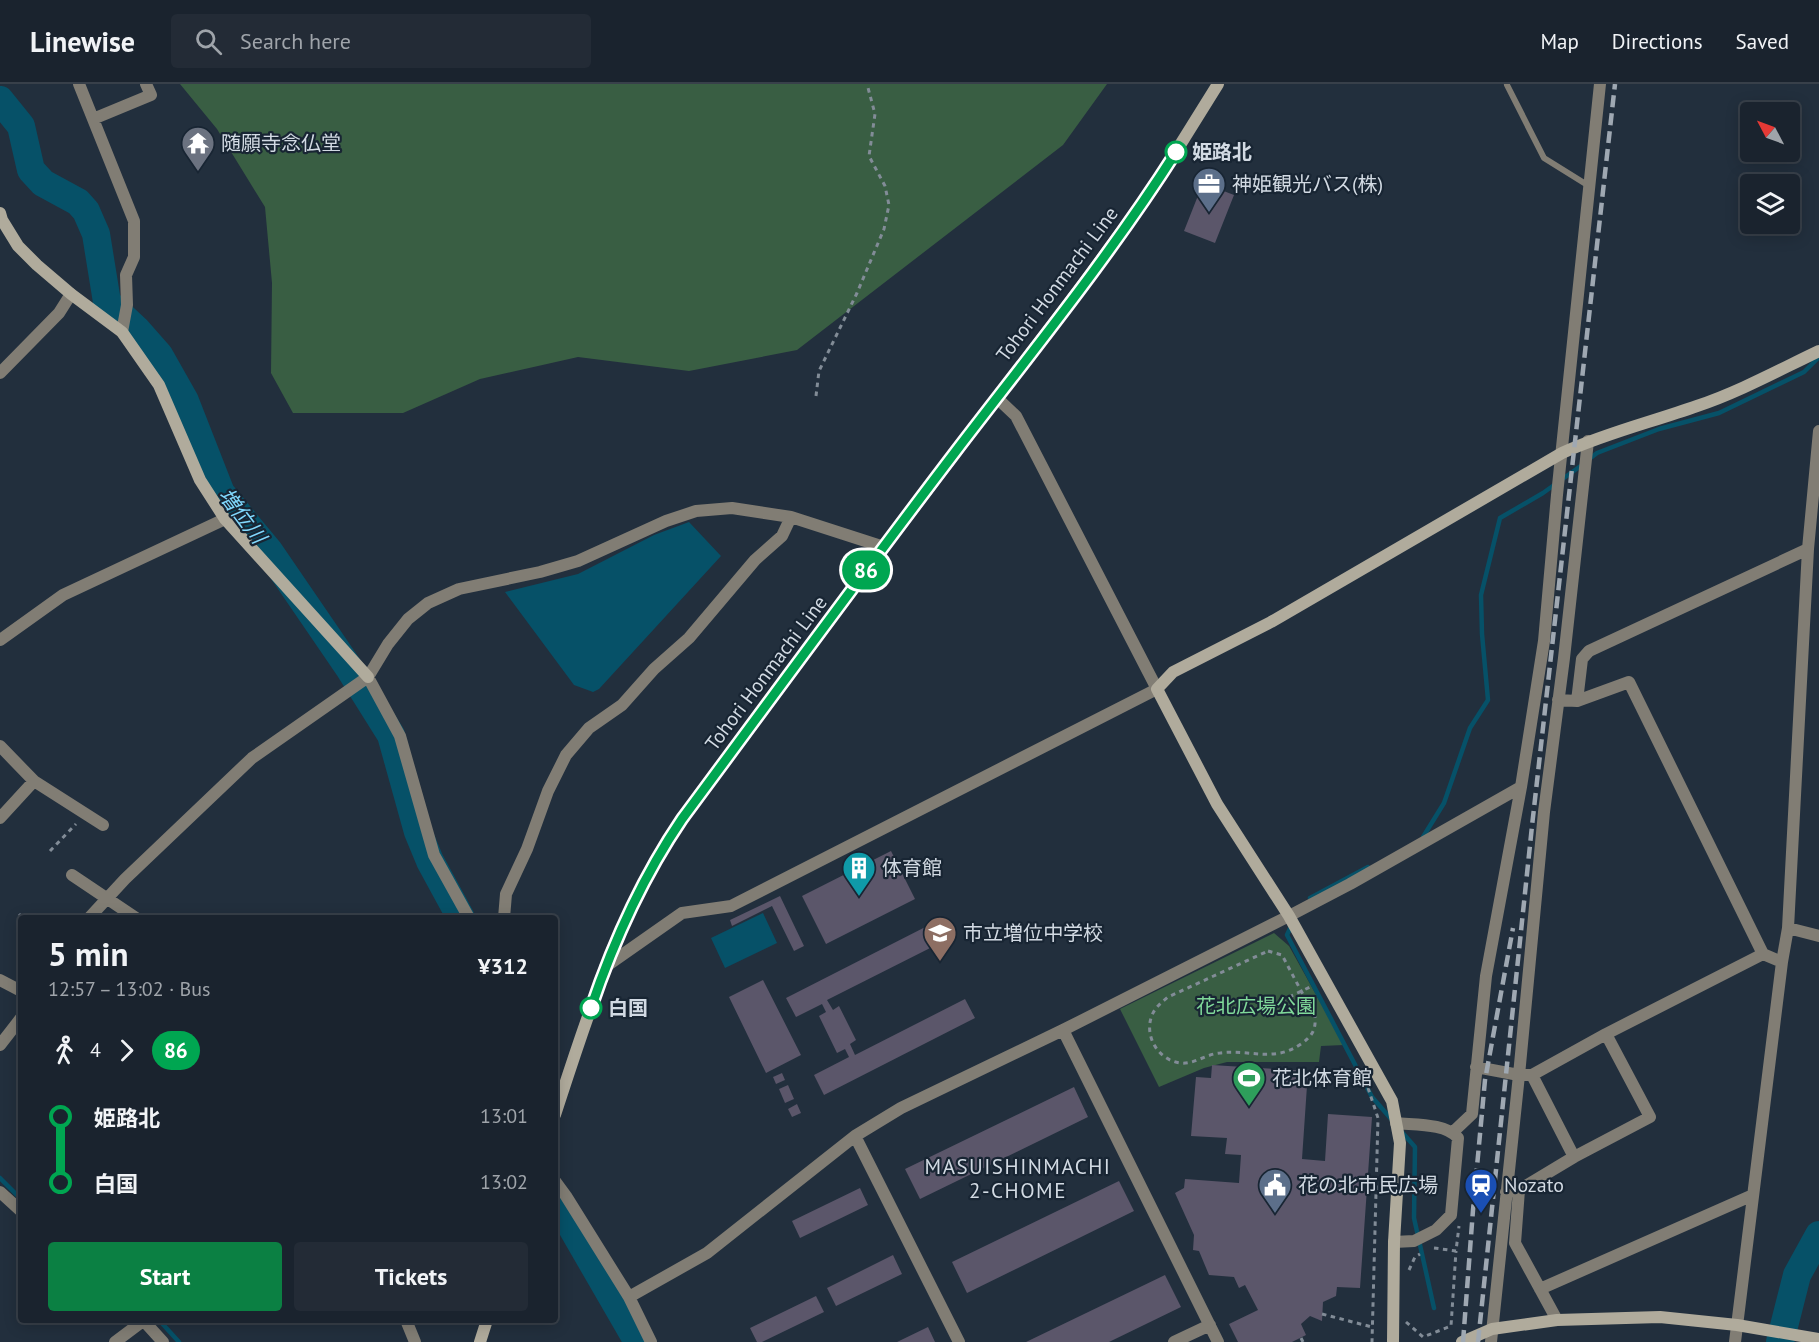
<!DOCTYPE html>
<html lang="en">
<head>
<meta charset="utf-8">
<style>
	:root { --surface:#1a232e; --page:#232b36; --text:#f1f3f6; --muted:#9fa4aa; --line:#38404a; --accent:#0b8043 }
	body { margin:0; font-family:"PT Sans","Noto Sans JP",sans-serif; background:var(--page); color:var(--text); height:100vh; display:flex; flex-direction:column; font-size:22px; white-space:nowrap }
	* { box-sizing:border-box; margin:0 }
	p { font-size:20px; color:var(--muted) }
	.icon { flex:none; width:33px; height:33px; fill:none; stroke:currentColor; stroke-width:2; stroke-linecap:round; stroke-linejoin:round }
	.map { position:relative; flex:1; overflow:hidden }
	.details { position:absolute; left:18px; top:831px; width:540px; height:408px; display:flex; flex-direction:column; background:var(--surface); border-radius:6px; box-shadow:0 3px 15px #0003,0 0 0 2px var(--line) }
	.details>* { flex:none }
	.badge { padding:0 12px; border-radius:20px; font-size:21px; line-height:39px }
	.needle { width:39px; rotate:311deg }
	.buttons { position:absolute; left:1740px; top:18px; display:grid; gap:12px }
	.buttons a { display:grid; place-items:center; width:60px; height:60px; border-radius:6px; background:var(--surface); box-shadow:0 3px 15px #0003,0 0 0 2px var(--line); font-size:30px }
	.map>.badge { position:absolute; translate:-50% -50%; box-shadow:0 0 0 3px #fff }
	.legs { display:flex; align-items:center; gap:9px; height:66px; padding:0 30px; font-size:20px }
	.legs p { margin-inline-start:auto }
	.head { display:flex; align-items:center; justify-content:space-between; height:102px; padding:0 30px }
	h1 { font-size:33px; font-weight:600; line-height:45px }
	.primary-button { display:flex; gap:12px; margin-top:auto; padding:12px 30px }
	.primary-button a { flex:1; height:69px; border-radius:6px; background:var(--accent); color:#fff; font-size:24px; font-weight:600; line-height:69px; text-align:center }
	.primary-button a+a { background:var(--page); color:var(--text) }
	ul { padding:0 30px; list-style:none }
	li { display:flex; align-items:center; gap:21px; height:66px; font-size:22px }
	li i { display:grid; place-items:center; width:9px; height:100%; margin:0 8px; background:currentColor }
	li i::after { content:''; width:15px; height:15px; margin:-8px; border:4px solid; border-radius:50%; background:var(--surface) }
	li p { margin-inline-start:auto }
	li:first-child i { background:linear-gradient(#0000 50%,currentColor 0) }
	li:last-child i { background:linear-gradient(currentColor 50%,#0000 0) }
	header { display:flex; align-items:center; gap:36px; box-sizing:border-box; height:84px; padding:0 30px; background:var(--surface); border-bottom:2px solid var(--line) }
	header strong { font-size:28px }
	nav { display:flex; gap:33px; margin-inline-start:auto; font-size:21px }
	.search { width:420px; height:54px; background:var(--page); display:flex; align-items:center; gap:15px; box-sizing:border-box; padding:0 21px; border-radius:6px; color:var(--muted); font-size:22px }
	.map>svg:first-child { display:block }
</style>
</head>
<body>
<header>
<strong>Linewise</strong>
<div class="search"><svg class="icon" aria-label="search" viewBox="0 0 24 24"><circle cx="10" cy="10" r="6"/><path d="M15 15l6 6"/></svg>Search here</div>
<nav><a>Map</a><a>Directions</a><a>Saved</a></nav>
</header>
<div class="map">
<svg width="1819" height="1258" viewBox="0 0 1819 1258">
	<rect width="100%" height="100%" fill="#222f3d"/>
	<!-- green -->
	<path fill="#395e43" d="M 180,0 L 1107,0 L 1063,61 L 797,266 L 689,287 L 578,273 L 480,295 L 403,329 L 293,329 L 271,289 L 272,199 L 265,123 L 217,45 Z
		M 1274,849 L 1289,862 L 1344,961 L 1321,962 L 1319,978 L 1227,978 L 1204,984 L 1159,1003 L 1120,925 Z"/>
	<!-- water -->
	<path fill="#065168" d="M 689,438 L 721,472 L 599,605 L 593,608 L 574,601 L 505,508 L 578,490 L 654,451 Z
		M 763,829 L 777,859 L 725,884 L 711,854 Z"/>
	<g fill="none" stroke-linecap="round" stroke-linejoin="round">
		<!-- stream -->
		<path stroke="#065168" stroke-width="4.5" d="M 1588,376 L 1597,369 L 1659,345 L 1719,329 L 1804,288 L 1819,273
			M 1423,753 L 1444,719 L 1470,644 L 1488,616 L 1482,550 L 1481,511 L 1500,434 L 1543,409 L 1582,381
			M 1310,814 L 1368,783
			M 1292,840 L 1287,851 L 1372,1013 L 1392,1036
			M 1401,1047 L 1415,1063 L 1414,1134 L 1434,1224
			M 0,1094 L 21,1115
			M 159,1236 L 179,1258"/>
		<!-- river -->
		<path stroke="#065168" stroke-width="28" d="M 0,16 L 21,42 L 31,86 L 43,99 L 78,118 L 86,127 L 96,150 L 107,218 L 137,246 L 159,271 L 185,317 L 221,409 L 269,467 L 349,584 L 391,651 L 418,748 L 430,777 L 461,834
			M 560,1123 L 638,1258
			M 1780,1258 L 1797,1191 L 1819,1151"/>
	</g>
	<!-- building -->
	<path fill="#5b566a" d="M 1203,99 L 1234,111 L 1215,159 L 1184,147 Z
		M 891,767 L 915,815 L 826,860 L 802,812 Z
		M 780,812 L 804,862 L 794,867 L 772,822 L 732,842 L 730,836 Z
		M 941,835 L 950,854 L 827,916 L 833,926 L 839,922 L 856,956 L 850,960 L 855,971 L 965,915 L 975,934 L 824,1011 L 814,991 L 849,973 L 845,965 L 837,969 L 819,932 L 826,928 L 822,920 L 796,933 L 786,914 Z
		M 763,896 L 801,971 L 766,989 L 729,913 Z
		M 1212,981 L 1308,987 L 1302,1075 L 1325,1077 L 1328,1030 L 1372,1033 L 1360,1204 L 1337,1203 L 1336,1212 L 1323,1218 L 1322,1237 L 1310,1232 L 1301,1240 L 1306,1251 L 1292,1258 L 1238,1258 L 1229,1240 L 1258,1226 L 1245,1201 L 1239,1204 L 1234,1193 L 1209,1191 L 1199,1167 L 1193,1166 L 1194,1151 L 1175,1109 L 1184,1104 L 1185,1095 L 1239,1099 L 1241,1071 L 1225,1070 L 1227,1054 L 1191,1052 L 1196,993 L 1211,994 Z
		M 782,989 L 785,996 L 776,1000 L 773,993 Z
		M 788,1001 L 794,1015 L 785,1019 L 779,1005 Z
		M 1074,1003 L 1088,1033 L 920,1115 L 905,1085 Z
		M 797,1020 L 801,1029 L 792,1033 L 788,1025 Z
		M 1119,1097 L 1134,1127 L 967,1209 L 952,1178 Z
		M 860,1104 L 868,1121 L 800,1154 L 792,1137 Z
		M 893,1171 L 902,1190 L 836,1222 L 827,1204 Z
		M 1165,1191 L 1181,1223 L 1109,1258 L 1026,1258 Z
		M 816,1212 L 824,1228 L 762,1258 L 757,1258 L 750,1244 Z
		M 928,1243 L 935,1258 L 897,1258 Z"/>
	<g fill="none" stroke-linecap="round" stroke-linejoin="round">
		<!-- path -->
		<path stroke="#828c97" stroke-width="3" stroke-dasharray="4.5 4.5" stroke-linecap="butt" d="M 816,312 L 819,287 L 857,209 L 884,145 L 889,121 L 885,102 L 869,72 L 875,30 L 867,0
			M 50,767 L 76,740
			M 19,830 L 23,834
			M 1268,867 L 1282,871 L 1315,933 C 1316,946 1312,952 1301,960 C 1274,979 1249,965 1220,969 C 1206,970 1193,981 1180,979 C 1159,976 1145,954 1151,934 C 1154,924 1161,919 1168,913 Z
			M 1281,917 L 1312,902
			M 1368,1004 L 1378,1034 L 1372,1258
			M 1434,1164 L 1456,1167 L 1459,1142
			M 1409,1186 L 1415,1173 L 1420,1170
			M 1322,1230 L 1372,1243
			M 1406,1238 L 1423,1253 L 1451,1242 L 1456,1167
			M 1301,1254 L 1303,1258"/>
		<!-- lane -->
		<path stroke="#817d74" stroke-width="6" d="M 1507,1 L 1544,74 L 1589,102"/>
		<!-- street -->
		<path stroke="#817d74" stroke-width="12" d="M 79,0 L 134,137 L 134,173 L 126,191 L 127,221 L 122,248
			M 93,35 L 151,11 L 146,0
			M 0,289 L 59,229 L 71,210
			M 0,556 L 63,511 L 225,435
			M 368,593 L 400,652 L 434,771 L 469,834
			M 1558,616 L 1577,617 L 1629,598 L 1763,870 L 1782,878
			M 1577,617 L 1582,575 L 1589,567 L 1808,465
			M 0,662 L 34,697 L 103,741
			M 0,734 L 34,697
			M 72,791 L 136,834
			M 89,834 L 125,795 L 252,674 L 368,593 L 388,560 L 408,535 L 428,519 L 459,505 L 540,488 L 578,477 L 666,437 L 696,427 L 732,424 L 791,433 L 884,463
			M 504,834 L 506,810 L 527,765 L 548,707 L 566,671 L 589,644 L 622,621 L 654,585 L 689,554 L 755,476 L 782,452 L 791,433
			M 1788,844 L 1819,852
			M 605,883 L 682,829 L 731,822 L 1157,605 L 1016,332 L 997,314
			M 0,896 L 21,907
			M 1063,946 L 1218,1258
			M 0,961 L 21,934
			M 1476,983 L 1519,991 L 1532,991 L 1606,950 L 1763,870
			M 1453,1048 L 1472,1030 L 1486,892 L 1521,703 L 1544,557 L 1557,411 L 1600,0
			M 855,1052 L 959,1258
			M 1574,1073 L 1650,1033 L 1606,950
			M 555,1097 L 566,1112 L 629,1213 L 651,1258
			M 1519,1106 L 1515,1159 L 1557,1236
			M 0,1108 L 21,1127
			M 1506,1108 L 1519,1106 L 1574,1073 L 1532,991
			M 1394,1158 L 1414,1157 L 1436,1146 L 1451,1131 L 1458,1054 C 1446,1039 1414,1041 1396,1039
			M 1540,1205 L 1753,1111
			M 629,1213 L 707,1169 L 855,1052 L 901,1024 L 1063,946 L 1289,832 L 1350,800 L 1521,703
			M 143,1236 L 163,1258
			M 406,1236 L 415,1258
			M 115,1258 L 143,1237
			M 1174,1258 L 1210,1241
			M 1491,1258 L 1519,991 L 1544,728 L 1564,574 L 1588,357
			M 1735,1258 L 1782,878 L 1788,844 L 1808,465 L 1819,347"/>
		<!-- secondary -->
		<path stroke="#b0ab9c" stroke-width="12" d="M 0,129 L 2,136 L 18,162 L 37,181 L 71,210 L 122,248 L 159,301 L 200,396 L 225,435 L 368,593
			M 555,1031 C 590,924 619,829 682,735 L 884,463 L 1078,207 L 1152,106 L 1218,0
			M 480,1258 L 487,1236
			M 1393,1258 L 1394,1158 L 1400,1059 L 1392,1017 L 1289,832 L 1217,720 L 1157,605 L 1173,588 L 1271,538 L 1562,369 C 1606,349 1652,338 1697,322 C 1739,308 1779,286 1819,267
			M 1462,1258 L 1492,1245 L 1557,1236 L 1660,1233 L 1737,1241 L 1819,1255"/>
		<!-- rail -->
		<path stroke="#9fa8b2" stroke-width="4.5" stroke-dasharray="12 6" stroke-linecap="butt" d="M 1463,1258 L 1473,1126 L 1485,996 L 1513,844
			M 1478,1258 L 1532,742 L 1615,0"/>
	</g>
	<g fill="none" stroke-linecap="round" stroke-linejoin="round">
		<defs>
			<path id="line-1" d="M 591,924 C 614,856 642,794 682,735 C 773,612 863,489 956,367 C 1031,269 1110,172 1176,68"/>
		</defs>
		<!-- line-1 casing -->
		<use href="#line-1" stroke="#fff" stroke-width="14"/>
		<!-- line-1 -->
		<use href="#line-1" stroke="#00a651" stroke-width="9"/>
	</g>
	<!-- icons -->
	<defs>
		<symbol id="temple-pin" viewBox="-11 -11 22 30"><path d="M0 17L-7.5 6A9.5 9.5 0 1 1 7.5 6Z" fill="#6b7280" stroke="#182533"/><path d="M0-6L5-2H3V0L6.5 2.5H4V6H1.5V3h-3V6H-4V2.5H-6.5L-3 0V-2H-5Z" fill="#fff"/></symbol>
		<symbol id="office-pin" viewBox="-11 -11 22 30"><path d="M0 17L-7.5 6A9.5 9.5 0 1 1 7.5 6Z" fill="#5c6f8a" stroke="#182533"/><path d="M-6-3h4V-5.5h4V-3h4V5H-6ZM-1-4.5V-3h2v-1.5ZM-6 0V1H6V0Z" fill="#fff"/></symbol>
		<symbol id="building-pin" viewBox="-11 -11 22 30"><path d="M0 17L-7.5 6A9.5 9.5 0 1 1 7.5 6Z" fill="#0f9aa8" stroke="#182533"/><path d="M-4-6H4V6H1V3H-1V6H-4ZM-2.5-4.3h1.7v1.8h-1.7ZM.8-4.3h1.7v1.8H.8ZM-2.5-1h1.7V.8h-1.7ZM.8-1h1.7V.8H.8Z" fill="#fff"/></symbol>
		<symbol id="school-pin" viewBox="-11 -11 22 30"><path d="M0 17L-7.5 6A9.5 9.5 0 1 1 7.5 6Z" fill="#8d6e63" stroke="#182533"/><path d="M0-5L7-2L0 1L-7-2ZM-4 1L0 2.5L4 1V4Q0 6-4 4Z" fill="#fff"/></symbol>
		<symbol id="stadium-pin" viewBox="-11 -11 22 30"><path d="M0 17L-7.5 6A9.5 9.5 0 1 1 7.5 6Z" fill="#2e9e5b" stroke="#182533"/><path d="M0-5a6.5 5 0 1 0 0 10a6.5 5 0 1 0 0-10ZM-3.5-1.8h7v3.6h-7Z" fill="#fff"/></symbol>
		<symbol id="civic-pin" viewBox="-11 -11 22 30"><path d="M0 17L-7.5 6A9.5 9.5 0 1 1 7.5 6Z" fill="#5c6f8a" stroke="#182533"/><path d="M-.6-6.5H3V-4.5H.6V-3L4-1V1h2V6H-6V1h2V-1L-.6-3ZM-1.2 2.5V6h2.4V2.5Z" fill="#fff"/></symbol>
		<symbol id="station-pin" viewBox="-11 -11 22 30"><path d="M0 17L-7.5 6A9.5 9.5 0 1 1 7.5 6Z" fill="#1a4fb4" stroke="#182533"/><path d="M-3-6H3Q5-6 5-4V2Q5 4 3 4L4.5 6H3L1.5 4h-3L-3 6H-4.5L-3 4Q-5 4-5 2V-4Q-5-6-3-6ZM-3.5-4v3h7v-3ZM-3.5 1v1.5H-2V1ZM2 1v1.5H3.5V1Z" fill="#fff"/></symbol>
	</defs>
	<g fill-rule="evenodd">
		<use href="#temple-pin" x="179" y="40" width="38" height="52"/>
		<use href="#office-pin" x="1190" y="81" width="38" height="52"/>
		<use href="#building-pin" x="840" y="765" width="38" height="52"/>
		<use href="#school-pin" x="921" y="830" width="38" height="52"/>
		<use href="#stadium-pin" x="1230" y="975" width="38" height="52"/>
		<use href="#civic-pin" x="1256" y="1082" width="38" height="52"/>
		<use href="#station-pin" x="1462" y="1082" width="38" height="52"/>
	</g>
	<!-- markers -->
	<g fill="#fff" stroke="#00a651" stroke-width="3">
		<circle cx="1176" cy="68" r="10"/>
		<circle cx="591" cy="924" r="10"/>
	</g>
	<g text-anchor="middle" stroke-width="4.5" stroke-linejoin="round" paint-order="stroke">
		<!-- poi labels -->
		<g font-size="20" fill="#d2dae3" stroke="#182533" text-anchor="start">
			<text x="221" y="66">随願寺念仏堂</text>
			<text x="1232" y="107">神姫観光バス(株)</text>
			<text x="882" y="791">体育館</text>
			<text x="963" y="856">市立増位中学校</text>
			<text x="1272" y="1001">花北体育館</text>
			<text x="1298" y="1108">花の北市民広場</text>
			<text x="1504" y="1108">Nozato</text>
		</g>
		<!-- stop labels -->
		<g font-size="20" font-weight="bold" fill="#d2dae3" stroke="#182533" text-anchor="start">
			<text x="1192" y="75">姫路北</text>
			<text x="608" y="931">白国</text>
		</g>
		<!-- street labels -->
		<g font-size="20" fill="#d2dae3" stroke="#182533">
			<text transform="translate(1057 200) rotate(-53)" y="7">Tohori Honmachi Line</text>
			<text transform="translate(766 589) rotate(-53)" y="7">Tohori Honmachi Line</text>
		</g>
		<!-- park labels -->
		<g font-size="20" fill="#80d99a" stroke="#182533">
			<text x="1256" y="929">花北広場公園</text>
		</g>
		<!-- water labels -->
		<g font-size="21" font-style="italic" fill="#81d9fe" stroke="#182533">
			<text transform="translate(242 432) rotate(53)" y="7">増位川</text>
		</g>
		<!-- neighbourhood labels -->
		<g font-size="21" letter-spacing="1.5" fill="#d2dae3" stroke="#182533">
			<text x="1018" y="1090">MASUISHINMACHI<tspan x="1018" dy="24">2-CHOME</tspan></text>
		</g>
	</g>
</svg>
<div class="buttons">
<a><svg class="needle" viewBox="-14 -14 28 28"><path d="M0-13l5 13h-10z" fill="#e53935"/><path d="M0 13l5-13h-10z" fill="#9fa4aa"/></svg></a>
<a><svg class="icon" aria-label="layers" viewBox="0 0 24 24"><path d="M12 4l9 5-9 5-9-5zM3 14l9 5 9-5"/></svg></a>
</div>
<b class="badge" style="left:866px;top:486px;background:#00a651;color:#fff">86</b>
<section class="details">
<div class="head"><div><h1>5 min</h1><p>12:57 – 13:02 · Bus</p></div><b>¥312</b></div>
<div class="legs"><svg class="icon" aria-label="walk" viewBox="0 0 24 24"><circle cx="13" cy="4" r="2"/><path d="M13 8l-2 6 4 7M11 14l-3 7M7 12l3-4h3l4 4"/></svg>4<svg class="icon" aria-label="forward" viewBox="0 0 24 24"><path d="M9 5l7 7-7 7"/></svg><b class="badge" style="background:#00a651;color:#fff">86</b></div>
<ul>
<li><i style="color:#00a651"></i><b>姫路北</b><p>13:01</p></li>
<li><i style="color:#00a651"></i><b>白国</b><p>13:02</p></li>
</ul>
<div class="primary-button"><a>Start</a><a>Tickets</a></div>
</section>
</div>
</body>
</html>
